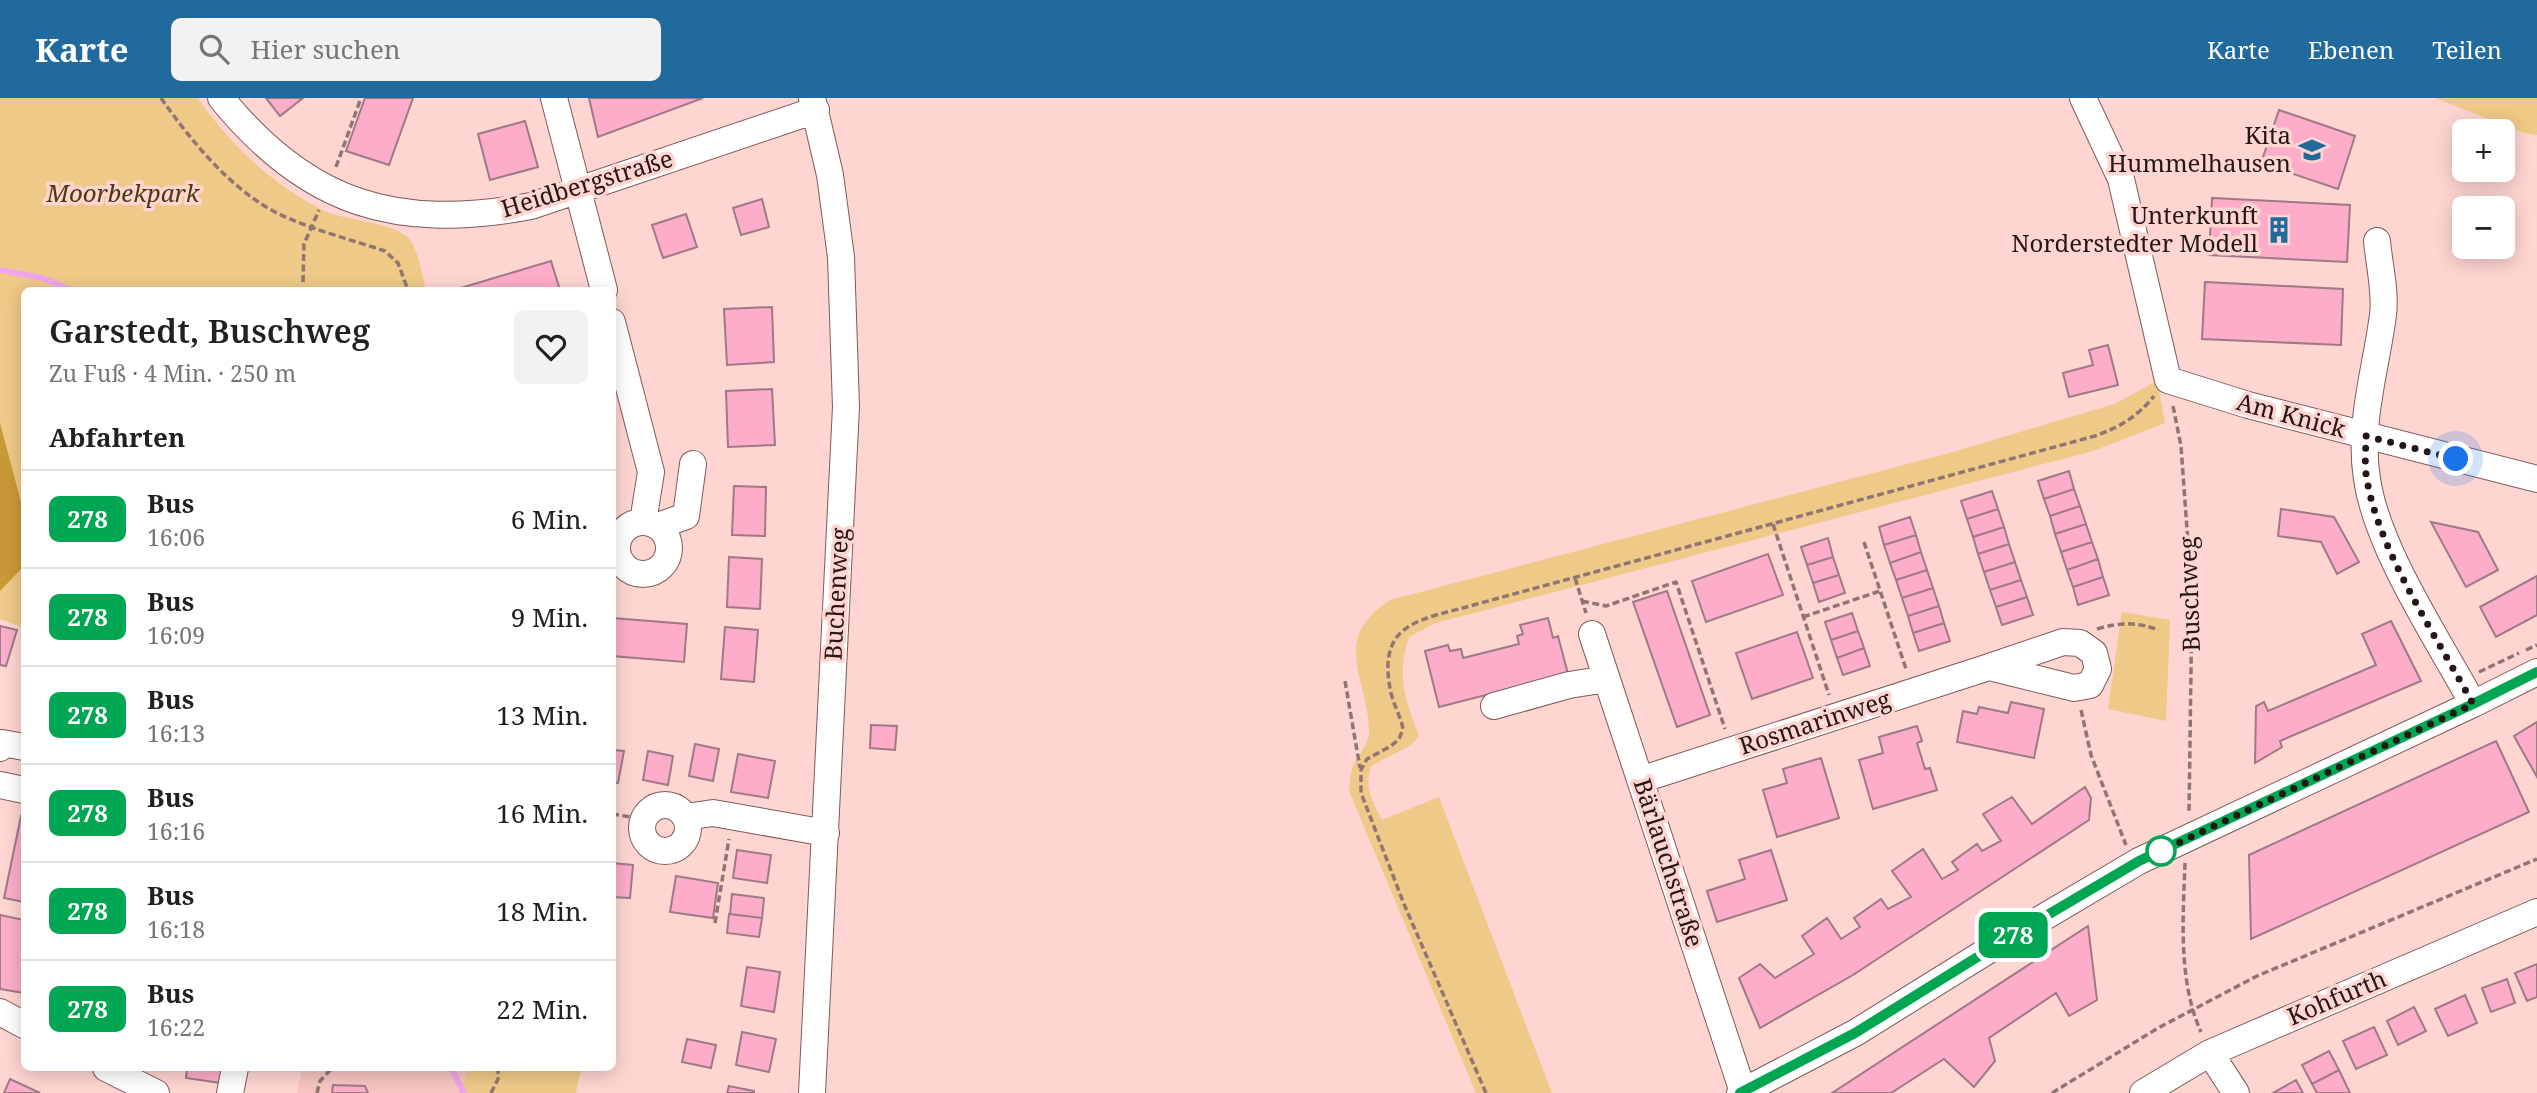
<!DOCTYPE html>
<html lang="de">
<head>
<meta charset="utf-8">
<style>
	:root { --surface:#fff; --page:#f2f2f2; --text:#202124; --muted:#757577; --line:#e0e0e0; --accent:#206a9d }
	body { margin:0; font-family:"Noto Serif",serif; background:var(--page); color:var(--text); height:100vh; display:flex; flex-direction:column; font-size:26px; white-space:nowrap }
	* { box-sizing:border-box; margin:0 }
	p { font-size:23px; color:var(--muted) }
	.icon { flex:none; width:38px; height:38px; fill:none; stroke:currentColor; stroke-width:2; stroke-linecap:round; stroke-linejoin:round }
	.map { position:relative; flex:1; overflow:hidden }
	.side { position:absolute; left:21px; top:189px; width:595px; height:784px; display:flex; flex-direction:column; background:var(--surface); border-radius:10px; box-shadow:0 4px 18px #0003 }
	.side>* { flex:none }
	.badge { padding:0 14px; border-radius:10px; font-size:24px; line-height:46px }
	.fabs { position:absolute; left:2452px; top:21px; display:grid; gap:14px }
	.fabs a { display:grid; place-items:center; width:63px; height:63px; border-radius:10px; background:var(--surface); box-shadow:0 4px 18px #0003; font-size:35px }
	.you { position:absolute; width:35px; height:35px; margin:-18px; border:5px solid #fff; border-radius:50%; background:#1a73e8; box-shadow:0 0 0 10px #1a73e833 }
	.map>.badge { position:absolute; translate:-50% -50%; box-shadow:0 0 0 4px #fff }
	h2 { padding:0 28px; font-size:26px; line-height:63px }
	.round { display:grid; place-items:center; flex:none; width:74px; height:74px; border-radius:10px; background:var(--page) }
	.head { display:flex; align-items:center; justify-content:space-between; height:119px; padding:0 28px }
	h1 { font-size:33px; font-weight:600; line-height:52px }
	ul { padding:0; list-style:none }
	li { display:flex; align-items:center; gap:21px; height:98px; padding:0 28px; border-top:2px solid var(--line) }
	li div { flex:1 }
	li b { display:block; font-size:26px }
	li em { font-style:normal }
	li .badge { min-width:77px; font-weight:700; text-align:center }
	header { display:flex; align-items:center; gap:42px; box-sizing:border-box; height:98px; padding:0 35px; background:var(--accent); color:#fff }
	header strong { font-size:33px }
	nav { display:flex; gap:38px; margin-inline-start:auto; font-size:24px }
	.search { width:490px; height:63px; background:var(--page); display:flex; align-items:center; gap:18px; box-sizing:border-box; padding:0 24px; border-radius:10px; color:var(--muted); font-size:26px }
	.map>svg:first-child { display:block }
</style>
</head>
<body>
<header>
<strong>Karte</strong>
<div class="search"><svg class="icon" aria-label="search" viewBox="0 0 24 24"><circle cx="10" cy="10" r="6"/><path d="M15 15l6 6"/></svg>Hier suchen</div>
<nav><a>Karte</a><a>Ebenen</a><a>Teilen</a></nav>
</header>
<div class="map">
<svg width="2537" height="995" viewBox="0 0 2537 995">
	<rect width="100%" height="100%" fill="#fed5d1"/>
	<!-- built -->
	<path fill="#f6c5c1" d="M 302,970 L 469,970 L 459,995 L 297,995 Z"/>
	<!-- green -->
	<path fill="#efc987" d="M 0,0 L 198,0 C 229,46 275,89 325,113 C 345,123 397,124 410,142 C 419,154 422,178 426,192 L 24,192 L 24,530 L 0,521 Z
		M 2435,0 L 2537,0 L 2537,37 L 2524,35 Z
		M 2157,283 L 2165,325 L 2093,353 L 1436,525 L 1409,539 C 1396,578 1405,601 1419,638 L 1411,647 L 1371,668 C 1364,690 1372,703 1382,722 L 1439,699 L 1552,995 L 1476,995 L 1349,693 C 1350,686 1350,678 1352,671 C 1356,659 1370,646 1369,632 C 1367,577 1330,542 1390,502 L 1953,354 L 2114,306 Z
		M 2122,514 L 2170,522 L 2166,623 L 2108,611 Z
		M 469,970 L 581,970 L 576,995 L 459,995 Z"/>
	<!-- forest -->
	<path fill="#c99938" d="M 0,325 L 24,415 L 24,468 L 0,493 Z"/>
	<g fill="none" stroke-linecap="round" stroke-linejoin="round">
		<!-- stream -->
		<path stroke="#f0a6ec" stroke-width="6" d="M 0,172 L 42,180 L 71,192
			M 451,970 L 464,995"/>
	</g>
	<!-- building -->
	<path fill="#fdadc9" stroke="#9e7a86" stroke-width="2" d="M 266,0 L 303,0 L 280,18 Z
		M 365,0 L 413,0 L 389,67 L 346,53 Z
		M 589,0 L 703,0 L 598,39 Z
		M 2279,12 L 2355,38 L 2338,91 L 2261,65 Z
		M 525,23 L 538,69 L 490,82 L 478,36 Z
		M 2212,100 L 2350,107 L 2347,164 L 2209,157 Z
		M 762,101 L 769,129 L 741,137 L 733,110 Z
		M 686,116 L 697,149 L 663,160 L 652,127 Z
		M 551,163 L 560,192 L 454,192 Z
		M 2205,184 L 2343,191 L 2341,247 L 2202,241 Z
		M 772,209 L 774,264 L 727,267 L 724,211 Z
		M 2108,247 L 2118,287 L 2069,299 L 2063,275 L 2093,267 L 2089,252 Z
		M 772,291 L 775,347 L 728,349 L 726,293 Z
		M 2069,373 L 2074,391 L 2044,401 L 2038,383 Z
		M 734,388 L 766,389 L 765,438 L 732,437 Z
		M 2074,391 L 2080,408 L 2050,418 L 2044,401 Z
		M 1992,393 L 1998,411 L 1967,421 L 1961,403 Z
		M 2080,408 L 2086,426 L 2055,436 L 2050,418 Z
		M 1998,411 L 2004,429 L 1973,439 L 1967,421 Z
		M 2281,411 L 2334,419 L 2359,464 L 2337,476 L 2321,444 L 2278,438 Z
		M 1910,419 L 1916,437 L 1884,447 L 1879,429 Z
		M 2431,424 L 2478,434 L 2498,472 L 2466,489 Z
		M 2086,426 L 2092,444 L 2061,454 L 2055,436 Z
		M 2004,429 L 2009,446 L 1978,456 L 1973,439 Z
		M 1916,437 L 1921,454 L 1890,465 L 1884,447 Z
		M 1828,440 L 1833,459 L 1807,467 L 1801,449 Z
		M 2092,444 L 2098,461 L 2067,472 L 2061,454 Z
		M 2009,446 L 2015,464 L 1984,474 L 1978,456 Z
		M 1921,454 L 1927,472 L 1896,482 L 1890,465 Z
		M 1768,456 L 1783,497 L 1706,524 L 1692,483 Z
		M 729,459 L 762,461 L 760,511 L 727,509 Z
		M 1833,459 L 1839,477 L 1813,485 L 1807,467 Z
		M 2098,461 L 2103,479 L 2073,489 L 2067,472 Z
		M 2015,464 L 2021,482 L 1990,492 L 1984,474 Z
		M 1927,472 L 1933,490 L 1902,500 L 1896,482 Z
		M 1839,477 L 1845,495 L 1819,504 L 1813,485 Z
		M 2537,478 L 2537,517 L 2496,539 L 2480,509 Z
		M 2103,479 L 2109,497 L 2078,507 L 2073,489 Z
		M 2021,482 L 2027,499 L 1996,509 L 1990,492 Z
		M 1933,490 L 1939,508 L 1908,518 L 1902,500 Z
		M 1667,493 L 1710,617 L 1677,629 L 1633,504 Z
		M 2027,499 L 2033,517 L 2002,527 L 1996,509 Z
		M 1939,508 L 1944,525 L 1913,535 L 1908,518 Z
		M 1852,515 L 1858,533 L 1831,542 L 1825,524 Z
		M 612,520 L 687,526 L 684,564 L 612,558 Z
		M 1548,520 L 1553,540 L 1558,538 L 1568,576 L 1439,609 L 1425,553 L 1448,547 L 1450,553 L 1461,551 L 1463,560 L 1519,546 L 1517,538 L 1523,536 L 1520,527 Z
		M 2391,523 L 2421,583 L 2280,643 L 2282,649 L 2255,665 L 2256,608 L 2264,604 L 2268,613 L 2376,567 L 2362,536 Z
		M 1944,525 L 1950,543 L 1919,553 L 1913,535 Z
		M 0,528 L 17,532 L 6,568 L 0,567 Z
		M 725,529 L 758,532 L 754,584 L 721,581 Z
		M 1858,533 L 1864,550 L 1837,560 L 1831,542 Z
		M 1797,534 L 1813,580 L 1752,601 L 1736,555 Z
		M 1864,550 L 1870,568 L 1843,577 L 1837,560 Z
		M 2011,604 L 2044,611 L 2034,660 L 1957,644 L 1963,613 L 1977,616 L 1979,609 L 2008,615 Z
		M 2537,624 L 2537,679 L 2514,638 Z
		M 871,627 L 897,628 L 895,652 L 870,650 Z
		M 1917,628 L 1922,643 L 1917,645 L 1925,671 L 1930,670 L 1937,692 L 1873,711 L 1859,662 L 1883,655 L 1879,639 Z
		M 2496,643 L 2529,714 L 2251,841 L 2249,757 Z
		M 695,646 L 719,651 L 713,683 L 689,678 Z
		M 612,652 L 624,653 L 618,685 L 612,684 Z
		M 648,653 L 673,658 L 668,687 L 643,682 Z
		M 738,656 L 775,663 L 768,700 L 731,694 Z
		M 1821,660 L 1839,720 L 1777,739 L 1763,692 L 1787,685 L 1783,671 Z
		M 2085,689 L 2091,700 L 2089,722 L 1853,877 L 1760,930 L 1739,880 L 1760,866 L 1775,880 L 1814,856 L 1802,838 L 1827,820 L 1841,841 L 1860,829 L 1854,820 L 1881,801 L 1888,811 L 1911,799 L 1892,773 L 1923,751 L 1942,781 L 1958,772 L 1952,764 L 1977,746 L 1982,753 L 2001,743 L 1983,716 L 2012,699 L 2032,726 Z
		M 21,718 L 24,719 L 24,804 L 4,800 Z
		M 737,752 L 771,757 L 767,785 L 733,780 Z
		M 1771,752 L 1787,802 L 1717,824 L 1707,793 L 1745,781 L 1739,762 Z
		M 612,765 L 633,767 L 630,800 L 612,799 Z
		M 676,778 L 718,785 L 713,820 L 670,814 Z
		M 732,796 L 764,800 L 762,820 L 730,816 Z
		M 729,816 L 762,820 L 759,839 L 727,835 Z
		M 0,817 L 24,822 L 24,895 L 0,891 Z
		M 2088,828 L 2097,902 L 2069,918 L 2056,895 L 1989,940 L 1995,963 L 1974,989 L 1944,961 L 1891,995 L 1832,995 Z
		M 2537,866 L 2537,899 L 2527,903 L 2515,875 Z
		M 747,869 L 780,874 L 774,914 L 741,908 Z
		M 2507,881 L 2515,905 L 2491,914 L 2482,890 Z
		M 2465,897 L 2477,925 L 2448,938 L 2435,911 Z
		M 2414,909 L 2426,933 L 2398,947 L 2387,923 Z
		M 2374,929 L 2387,957 L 2356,971 L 2343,943 Z
		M 742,934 L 776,941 L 769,974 L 736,967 Z
		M 687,941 L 716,947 L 711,970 L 682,964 Z
		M 2329,953 L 2339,972 L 2312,986 L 2302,967 Z
		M 187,970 L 231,970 L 228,986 L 186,980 Z
		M 2339,972 L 2350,995 L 2317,995 L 2312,986 Z
		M 10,981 L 40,995 L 4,995 Z
		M 2296,982 L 2303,995 L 2273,995 Z
		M 333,987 L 365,988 L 368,995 L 332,995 Z
		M 729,988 L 754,993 L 754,995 L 727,995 Z"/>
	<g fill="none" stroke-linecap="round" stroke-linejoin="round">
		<defs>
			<path id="minor" d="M 221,0 C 308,107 397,133 531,108 L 816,12
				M 554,0 L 604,192
				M 2083,0 L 2121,81 L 2168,282 L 2248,307 L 2537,381
				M 2377,143 C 2379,166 2386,194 2383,217 C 2376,271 2358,325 2367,381 C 2377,451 2439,543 2473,606
				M 612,224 L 651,374 L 643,424
				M617 450a26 26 0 1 1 52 0a26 26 0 1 1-52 0Z
				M 658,428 L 686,418 L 693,366
				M 1592,536 L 1743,994
				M 1494,608 L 1569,587 L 1607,581
				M 0,650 L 2,645 L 24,649
				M 1640,682 L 1989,569 L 2074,590 L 2090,587 L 2098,571 L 2094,555 L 2080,545 L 2063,544 L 1989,569
				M 0,687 L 24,692
				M642 730a23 23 0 1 1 46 0a23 23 0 1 1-46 0Z
				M 686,719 L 713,715 L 826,735
				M 0,914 L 24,927
				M 2210,955 L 2236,995
				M 106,970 L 156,995
				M 230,995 L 235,970
				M 812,995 L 846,309 L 841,159 L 830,77 L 812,0
				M 1740,995 L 1855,935 L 2000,845 L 2139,763 L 2473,606 L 2537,574
				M 2143,995 L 2210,955 L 2537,814"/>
		</defs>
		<!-- minor casing -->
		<use href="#minor" stroke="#7e5b58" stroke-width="28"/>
		<!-- path -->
		<path stroke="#907573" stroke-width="3.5" stroke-dasharray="7 3.5" stroke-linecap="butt" d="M 161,0 C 191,43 231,92 279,116 C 310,131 352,142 385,153 L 398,165 L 408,192
			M 336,69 L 361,0
			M 303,184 L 304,146 L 319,112
			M 2173,308 L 2181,348 L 2192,501 L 2189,716
			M 1773,426 L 1829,597
			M 1864,444 L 1906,571
			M 612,478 L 625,470
			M 1575,480 L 1586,515
			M 1582,503 L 1606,508 L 1676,484 L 1725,631
			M 1803,519 L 1880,493
			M 2097,531 C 2120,524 2137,524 2159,532
			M 2526,552 L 2537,547
			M 2479,574 L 2519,555
			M 1345,583 L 1360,670
			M 2081,612 L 2091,657 L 2126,747
			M 612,716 L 644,721
			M 2185,765 C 2183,820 2178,883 2201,934
			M 715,825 L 729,741
			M 317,995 L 320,983 L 332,970
			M 491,995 L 498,981 L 498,970
			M 1486,995 L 1404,806 L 1361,695 L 1361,672 L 1367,661 L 1391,648 L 1399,641 L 1403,631 C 1401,619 1394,608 1391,595 C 1375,522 1423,522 1477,506 L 2095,338 C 2120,329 2137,319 2154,298
			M 2052,995 L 2158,930 L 2257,878 L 2537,761"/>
		<!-- minor -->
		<use href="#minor" stroke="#fff" stroke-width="26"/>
	</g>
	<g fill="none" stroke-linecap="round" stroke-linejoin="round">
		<defs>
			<path id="line" d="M 1740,995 L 1855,935 L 2000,845 L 2139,763 L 2473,606 L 2537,574"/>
		</defs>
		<!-- line casing -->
		<use href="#line" stroke="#fff" stroke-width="16"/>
		<!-- line -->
		<use href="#line" stroke="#00a651" stroke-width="10"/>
		<!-- walk -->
		<path stroke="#251716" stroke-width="7" stroke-dasharray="0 12.6" d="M 2161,753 L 2159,754 L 2473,606 C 2438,541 2379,454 2367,382 C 2364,368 2366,352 2366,338 L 2456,361"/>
	</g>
	<!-- icons -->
	<defs>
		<symbol id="school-bare" viewBox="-9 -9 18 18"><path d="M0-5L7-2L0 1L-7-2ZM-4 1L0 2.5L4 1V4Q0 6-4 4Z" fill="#206a9d" stroke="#fed5d1" stroke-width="2.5" paint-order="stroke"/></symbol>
		<symbol id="building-bare" viewBox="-9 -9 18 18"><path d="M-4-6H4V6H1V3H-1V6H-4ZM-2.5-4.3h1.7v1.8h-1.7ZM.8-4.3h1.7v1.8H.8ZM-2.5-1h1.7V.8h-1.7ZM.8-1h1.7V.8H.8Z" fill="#206a9d" stroke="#fed5d1" stroke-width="2.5" paint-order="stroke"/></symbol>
	</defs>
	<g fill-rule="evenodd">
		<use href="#school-bare" x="2293" y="33" width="38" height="38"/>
		<use href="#building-bare" x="2260" y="113" width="38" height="38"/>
	</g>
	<!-- markers -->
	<circle fill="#fff" stroke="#00a651" stroke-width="3.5" cx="2161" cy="753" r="14"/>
	<g text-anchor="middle" stroke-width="7" stroke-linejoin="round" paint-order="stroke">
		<!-- poi labels -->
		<g font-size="24" fill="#251716" stroke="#fed5d1" text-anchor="end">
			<text x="2291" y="46">Kita<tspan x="2291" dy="28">Hummelhausen</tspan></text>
			<text x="2258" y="126">Unterkunft<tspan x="2258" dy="28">Norderstedter Modell</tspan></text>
		</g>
		<!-- street labels -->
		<g font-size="24" fill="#251716" stroke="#fed5d1">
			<text transform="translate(587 86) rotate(-17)" y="8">Heidbergstraße</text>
			<text transform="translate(2291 318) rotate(15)" y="8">Am Knick</text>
			<text transform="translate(837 496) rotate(-87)" y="8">Buchenweg</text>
			<text transform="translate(2190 496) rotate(-92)" y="8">Buschweg</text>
			<text transform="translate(1815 625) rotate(-18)" y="8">Rosmarinweg</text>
			<text transform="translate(1668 765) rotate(72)" y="8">Bärlauchstraße</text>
			<text transform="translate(2337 900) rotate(-23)" y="8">Kohfurth</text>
		</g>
		<!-- park labels -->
		<g font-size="24" font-style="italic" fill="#4d3911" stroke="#fed5d1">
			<text x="123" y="104">Moorbekpark</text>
		</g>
	</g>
</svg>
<div class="fabs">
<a>+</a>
<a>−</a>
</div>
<div class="you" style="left:2456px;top:361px"></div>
<b class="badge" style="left:2013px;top:837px;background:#00a651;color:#fff">278</b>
<section class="side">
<div class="head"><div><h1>Garstedt, Buschweg</h1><p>Zu Fuß · 4 Min. · 250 m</p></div><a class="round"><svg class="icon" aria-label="heart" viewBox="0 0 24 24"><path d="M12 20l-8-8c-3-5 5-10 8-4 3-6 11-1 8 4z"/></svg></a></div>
<h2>Abfahrten</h2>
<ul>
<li><span class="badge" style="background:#00a651;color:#fff">278</span><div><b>Bus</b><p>16:06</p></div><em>6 Min.</em></li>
<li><span class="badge" style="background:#00a651;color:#fff">278</span><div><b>Bus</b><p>16:09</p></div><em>9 Min.</em></li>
<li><span class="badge" style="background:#00a651;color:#fff">278</span><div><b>Bus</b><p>16:13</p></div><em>13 Min.</em></li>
<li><span class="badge" style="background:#00a651;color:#fff">278</span><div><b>Bus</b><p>16:16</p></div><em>16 Min.</em></li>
<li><span class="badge" style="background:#00a651;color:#fff">278</span><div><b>Bus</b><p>16:18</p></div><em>18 Min.</em></li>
<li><span class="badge" style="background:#00a651;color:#fff">278</span><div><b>Bus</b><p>16:22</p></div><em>22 Min.</em></li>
</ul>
</section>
</div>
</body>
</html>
